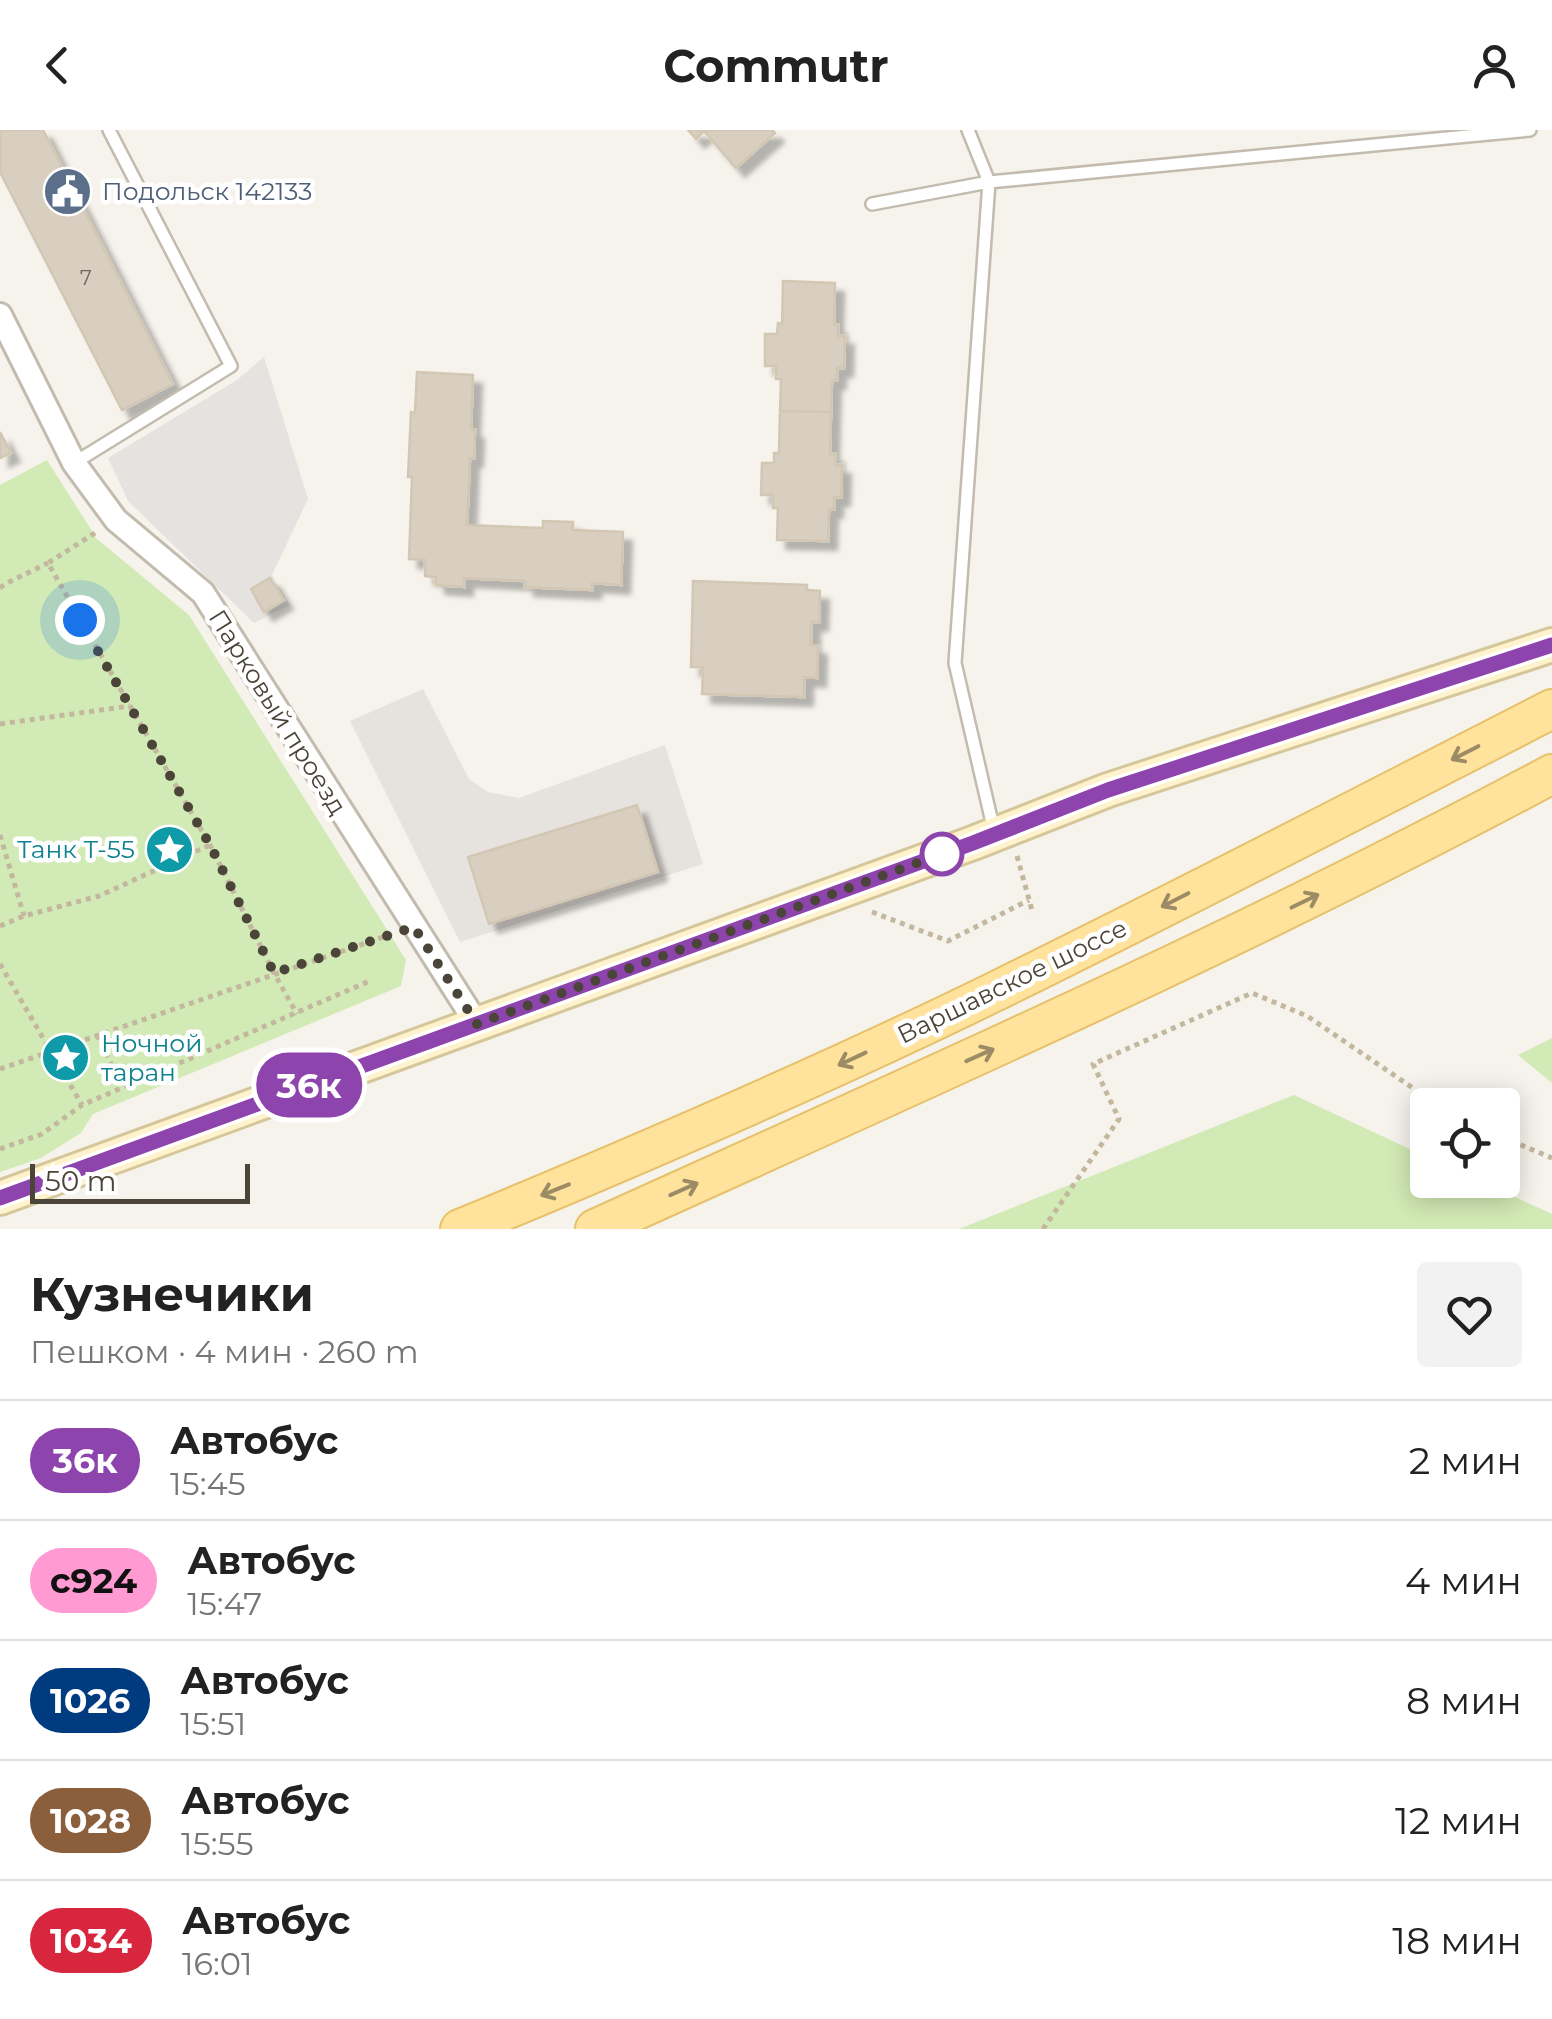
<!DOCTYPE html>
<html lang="ru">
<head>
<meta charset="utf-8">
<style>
	:root { --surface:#fff; --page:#f2f2f2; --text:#222; --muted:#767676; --line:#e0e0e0 }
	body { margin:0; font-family:Montserrat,sans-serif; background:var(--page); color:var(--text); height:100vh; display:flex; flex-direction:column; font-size:38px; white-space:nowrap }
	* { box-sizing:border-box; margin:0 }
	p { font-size:32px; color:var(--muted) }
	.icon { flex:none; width:55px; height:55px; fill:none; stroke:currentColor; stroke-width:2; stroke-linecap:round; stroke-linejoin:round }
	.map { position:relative; height:1099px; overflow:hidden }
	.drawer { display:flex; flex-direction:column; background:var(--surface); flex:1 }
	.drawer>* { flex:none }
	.badge { padding:0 20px; border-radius:32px; font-size:35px; line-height:65px }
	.fabs { position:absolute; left:1410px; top:958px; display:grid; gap:20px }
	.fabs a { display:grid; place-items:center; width:110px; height:110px; border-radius:10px; background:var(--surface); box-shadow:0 5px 25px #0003; font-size:50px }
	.scale { position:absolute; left:30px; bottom:25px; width:220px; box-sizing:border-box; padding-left:10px; border:5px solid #4b4439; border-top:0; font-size:28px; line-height:35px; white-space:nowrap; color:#4b4439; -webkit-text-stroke:8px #fff; paint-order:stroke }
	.you { position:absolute; width:50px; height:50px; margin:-25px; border:8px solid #fff; border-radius:50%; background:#1a73e8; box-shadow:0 0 0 15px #1a73e833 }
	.map>.badge { position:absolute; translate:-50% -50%; box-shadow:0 0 0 5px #fff }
	.round { display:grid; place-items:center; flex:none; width:105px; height:105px; border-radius:10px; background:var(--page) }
	.headline { display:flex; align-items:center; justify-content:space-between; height:170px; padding:0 30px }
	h1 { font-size:48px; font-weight:700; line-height:75px }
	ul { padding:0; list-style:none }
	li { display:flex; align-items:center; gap:30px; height:120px; padding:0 30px; border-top:2px solid var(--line) }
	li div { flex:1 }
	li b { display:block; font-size:38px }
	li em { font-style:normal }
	li .badge { min-width:110px; font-weight:700; text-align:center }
	header { display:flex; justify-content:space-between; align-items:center; height:130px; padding:0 30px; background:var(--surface); font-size:45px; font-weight:700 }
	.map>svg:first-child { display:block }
</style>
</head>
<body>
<header><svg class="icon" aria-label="back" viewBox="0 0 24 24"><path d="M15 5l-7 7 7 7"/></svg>Commutr<svg class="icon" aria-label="person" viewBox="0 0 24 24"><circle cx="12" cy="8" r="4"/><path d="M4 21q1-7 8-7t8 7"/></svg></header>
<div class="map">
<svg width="1552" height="1099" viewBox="0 0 1552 1099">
	<defs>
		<filter id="shadow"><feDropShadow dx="9" dy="9" stdDeviation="2.5" flood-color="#0004"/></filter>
	</defs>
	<rect width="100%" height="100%" fill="#f6f3ec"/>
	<!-- industrial -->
	<path fill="#e6e2dd" d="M 423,559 L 469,649 L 488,662 L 519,668 L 665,615 L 703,734 L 460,812 L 350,591 Z"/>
	<!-- green -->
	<path fill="#d2eab5" d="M 47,330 L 97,409 L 189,485 L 406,830 L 401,856 L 93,984 L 81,1003 L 41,1028 L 0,1042 L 0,355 Z
		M 1552,908 L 1552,953 L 1518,925 Z
		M 1294,965 L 1427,1027 L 1428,1050 L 1478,1050 L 1552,1084 L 1552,1099 L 959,1099 Z"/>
	<!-- parking -->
	<path fill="#e5e3e0" d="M 264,227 L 308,369 L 272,445 L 290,475 L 254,493 L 128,371 L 108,328 L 237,250 Z"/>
	<!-- building -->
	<path fill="#d8cfc1" stroke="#d3c7b4" stroke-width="2.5" filter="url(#shadow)" d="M 0,0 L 43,0 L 173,254 L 122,280 L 0,42 Z
		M 688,0 L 772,0 L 775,3 L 736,38 L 704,1 L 696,9 Z
		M 783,151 L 835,153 L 834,195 L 838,195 L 838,206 L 845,206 L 844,238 L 837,238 L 837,250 L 832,250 L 831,282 L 780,281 L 781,249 L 776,249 L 776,236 L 765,236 L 765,204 L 777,204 L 778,193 L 782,194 Z
		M 417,242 L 473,245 L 471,299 L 475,300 L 474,328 L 470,328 L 467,395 L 543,398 L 543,391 L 573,392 L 573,400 L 623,402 L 621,455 L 592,453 L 592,460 L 525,457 L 525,451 L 464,448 L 464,457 L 436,455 L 436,447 L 425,446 L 425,430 L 409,429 L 412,347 L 408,347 L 411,282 L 415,283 Z
		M 780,281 L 831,282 L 830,324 L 835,324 L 835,335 L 842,335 L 841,367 L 834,367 L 834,379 L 829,379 L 828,411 L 777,410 L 778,378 L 773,378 L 773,365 L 761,365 L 762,333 L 774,333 L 774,323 L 779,323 Z
		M 0,302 L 11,323 L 0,328 Z
		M 270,448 L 284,470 L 264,482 L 251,459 Z
		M 693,451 L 807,455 L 807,460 L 820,461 L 819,492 L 811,492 L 811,515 L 818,516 L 817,548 L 804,547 L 804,567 L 702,564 L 703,537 L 691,537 Z
		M 637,675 L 658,742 L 489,794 L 468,727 Z"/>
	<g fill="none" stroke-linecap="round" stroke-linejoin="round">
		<defs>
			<path id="service" d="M 968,0 L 989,52 L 955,533 L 994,701
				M 872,74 L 989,52 L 1530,0
				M 74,333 L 231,236 L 109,0"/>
			<path id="minor" d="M 0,185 L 74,333 L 116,390 L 203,463 L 477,894"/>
			<path id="secondary" d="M 0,1068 L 973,713 L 1108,660 L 1552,515"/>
			<path id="primary" d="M 460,1099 C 639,1025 818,948 992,863 C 1180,771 1366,674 1552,579
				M 595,1099 C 917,953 1240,811 1552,644"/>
		</defs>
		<!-- service casing -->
		<use href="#service" stroke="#c2bbae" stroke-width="16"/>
		<!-- minor casing -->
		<use href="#minor" stroke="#c2bbae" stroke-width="28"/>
		<!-- secondary casing -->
		<use href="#secondary" stroke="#d6c79b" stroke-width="38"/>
		<!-- primary casing -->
		<use href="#primary" stroke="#e6c16a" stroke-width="42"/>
		<!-- path -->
		<path stroke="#c4b79f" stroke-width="5" stroke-dasharray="5 5" stroke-linecap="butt" d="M 95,403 L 48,433 L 210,715 L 274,843 L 297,884
			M 0,458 L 5,454 L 48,433
			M 0,594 L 130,576
			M 0,705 L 24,786
			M 1017,726 L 1033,784
			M 872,782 L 948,811 L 1029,770
			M 0,796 L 24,786 L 99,766 L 210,715
			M 0,834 L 82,975
			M 97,905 L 123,958
			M 0,939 L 392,804
			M 1502,1007 L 1552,1028
			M 0,1019 L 42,1004 L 82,975 L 372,850
			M 1043,1099 L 1119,989 L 1093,934 L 1252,863 L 1307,886 L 1438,975"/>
		<!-- service -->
		<use href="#service" stroke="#fff" stroke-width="11"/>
		<!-- minor -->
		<use href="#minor" stroke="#fff" stroke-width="22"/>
		<!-- secondary -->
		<use href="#secondary" stroke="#fff3cd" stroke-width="32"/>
		<!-- primary -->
		<use href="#primary" stroke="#ffe39c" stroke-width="38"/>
	</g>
	<!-- one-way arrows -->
	<defs><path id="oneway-shaft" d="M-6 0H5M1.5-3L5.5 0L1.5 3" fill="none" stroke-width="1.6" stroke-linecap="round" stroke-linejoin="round" transform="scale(2.5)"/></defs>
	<g stroke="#9c8c66">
		<use href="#oneway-shaft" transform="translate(1465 623) rotate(153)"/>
		<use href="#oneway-shaft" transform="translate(1175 770) rotate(153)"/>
		<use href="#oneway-shaft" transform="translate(1305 771) rotate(-26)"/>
		<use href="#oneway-shaft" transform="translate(980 925) rotate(-24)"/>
		<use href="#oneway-shaft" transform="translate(852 929) rotate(155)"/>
		<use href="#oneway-shaft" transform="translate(684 1059) rotate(-24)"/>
		<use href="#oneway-shaft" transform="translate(555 1060) rotate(158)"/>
	</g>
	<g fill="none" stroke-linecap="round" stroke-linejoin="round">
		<defs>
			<path id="line" d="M 0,1068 L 973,713 L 1108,660 L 1552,515"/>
		</defs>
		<!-- line casing -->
		<use href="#line" stroke="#fff" stroke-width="22"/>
		<!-- line -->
		<use href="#line" stroke="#8e44ad" stroke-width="15"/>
		<!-- walk -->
		<path stroke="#4b4439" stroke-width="10" stroke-dasharray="0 18" d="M 80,490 L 210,715 L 274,843 L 414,797 L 477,894 L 942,724"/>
	</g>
	<!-- icons -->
	<defs>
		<symbol id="civic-disc" viewBox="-11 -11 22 22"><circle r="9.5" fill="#5c6f8a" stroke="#fff"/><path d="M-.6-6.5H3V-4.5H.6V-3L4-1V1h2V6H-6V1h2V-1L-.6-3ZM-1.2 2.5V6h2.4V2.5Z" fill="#fff"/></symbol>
		<symbol id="sight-disc" viewBox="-11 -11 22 22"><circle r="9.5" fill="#0f9aa8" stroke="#fff"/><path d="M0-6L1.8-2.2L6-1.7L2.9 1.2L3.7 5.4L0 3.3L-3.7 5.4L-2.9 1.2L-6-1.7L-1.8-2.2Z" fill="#fff"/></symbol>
	</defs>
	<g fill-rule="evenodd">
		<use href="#civic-disc" x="40" y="34" width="55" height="55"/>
		<use href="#sight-disc" x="142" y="692" width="55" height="55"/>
		<use href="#sight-disc" x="38" y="900" width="55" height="55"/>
	</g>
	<!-- markers -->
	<circle fill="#fff" stroke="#8e44ad" stroke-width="5" cx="942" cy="724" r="20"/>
	<g text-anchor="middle" stroke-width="9" stroke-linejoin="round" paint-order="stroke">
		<!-- number labels -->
		<g font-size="20" fill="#6e675b">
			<text x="86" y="155">7</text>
		</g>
		<!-- service labels -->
		<g font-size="25" fill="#4e5e75" stroke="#fff" text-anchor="start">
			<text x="102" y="70">Подольск 142133</text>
		</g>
		<!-- street labels -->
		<g font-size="25" fill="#4b4439" stroke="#fff">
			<text transform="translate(278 582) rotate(58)" y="9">Парковый проезд</text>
			<text transform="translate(1012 851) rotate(-26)" y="9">Варшавское шоссе</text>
		</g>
		<!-- culture labels -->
		<g font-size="25" fill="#0d838f" stroke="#fff" text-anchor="end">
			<text x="135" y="728">Танк Т-55</text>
			<text x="101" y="922" text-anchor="start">Ночной<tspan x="101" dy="29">таран</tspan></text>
		</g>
	</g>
</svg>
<div class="fabs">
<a><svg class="icon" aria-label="locate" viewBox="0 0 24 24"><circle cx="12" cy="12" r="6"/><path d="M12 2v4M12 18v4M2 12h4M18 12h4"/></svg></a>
</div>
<div class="scale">50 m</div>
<div class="you" style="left:80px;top:490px"></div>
<b class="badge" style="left:309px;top:955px;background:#8e44ad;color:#fff">36к</b>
</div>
<section class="drawer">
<div class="headline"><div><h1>Кузнечики</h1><p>Пешком · 4 мин · 260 m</p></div><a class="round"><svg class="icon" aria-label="heart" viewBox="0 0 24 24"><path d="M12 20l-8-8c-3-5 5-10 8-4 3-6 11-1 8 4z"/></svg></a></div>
<ul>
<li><span class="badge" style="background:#8e44ad;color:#fff">36к</span><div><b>Автобус</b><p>15:45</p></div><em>2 мин</em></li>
<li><span class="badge" style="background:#ff9ad2;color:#111">с924</span><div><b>Автобус</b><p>15:47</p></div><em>4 мин</em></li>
<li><span class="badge" style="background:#003b80;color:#fff">1026</span><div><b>Автобус</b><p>15:51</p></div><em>8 мин</em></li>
<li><span class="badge" style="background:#8b5e3c;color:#fff">1028</span><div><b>Автобус</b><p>15:55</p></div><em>12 мин</em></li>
<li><span class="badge" style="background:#d7263d;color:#fff">1034</span><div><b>Автобус</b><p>16:01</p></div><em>18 мин</em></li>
</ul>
</section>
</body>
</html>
